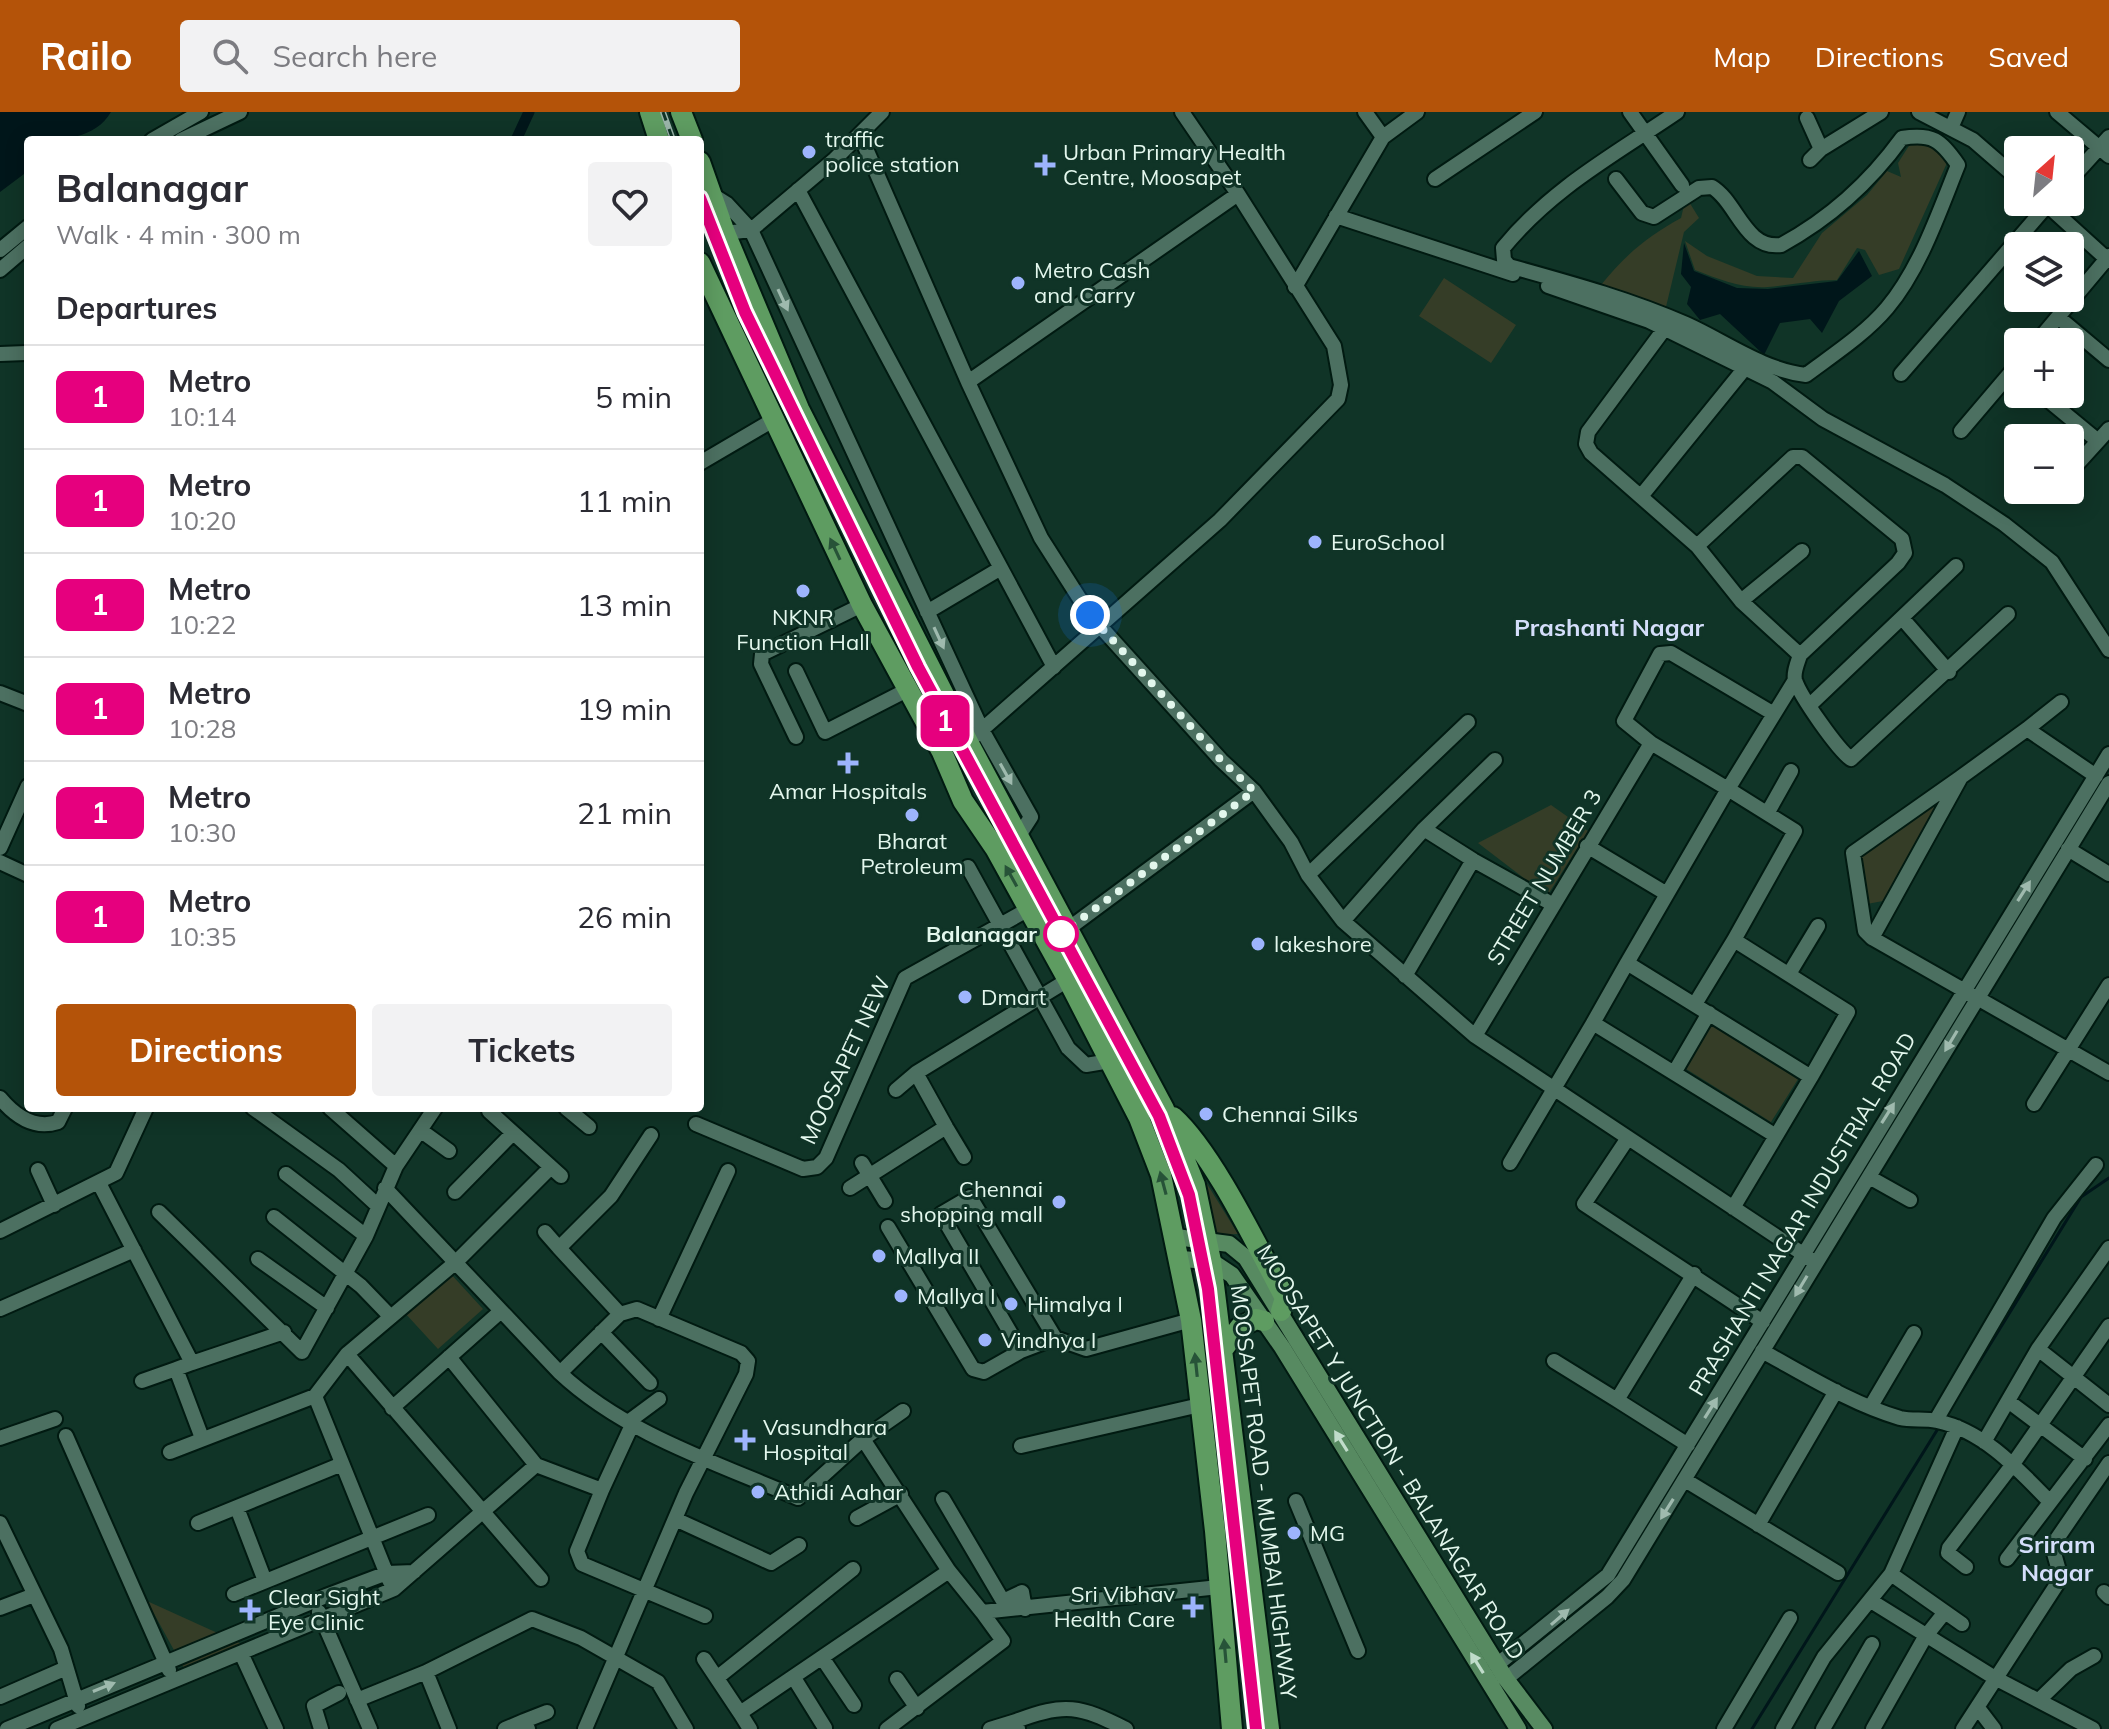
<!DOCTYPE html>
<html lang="en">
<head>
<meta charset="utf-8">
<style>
	:root { --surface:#fff; --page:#f2f2f3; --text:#2b2b33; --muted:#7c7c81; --line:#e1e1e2; --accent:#b45309 }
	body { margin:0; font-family:Mulish,sans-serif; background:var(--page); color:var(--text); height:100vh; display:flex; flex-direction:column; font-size:30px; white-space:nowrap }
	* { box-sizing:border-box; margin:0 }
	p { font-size:26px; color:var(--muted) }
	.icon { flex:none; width:44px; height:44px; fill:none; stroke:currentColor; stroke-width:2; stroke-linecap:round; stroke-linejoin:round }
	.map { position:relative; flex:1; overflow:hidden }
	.details { position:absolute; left:24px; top:24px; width:680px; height:976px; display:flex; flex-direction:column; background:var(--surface); border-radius:8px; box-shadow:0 4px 20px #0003 }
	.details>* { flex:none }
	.badge { padding:0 16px; border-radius:12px; font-size:28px; line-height:52px }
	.needle { width:52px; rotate:27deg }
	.controls { position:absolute; left:2004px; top:24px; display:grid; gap:16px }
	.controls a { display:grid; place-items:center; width:80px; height:80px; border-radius:8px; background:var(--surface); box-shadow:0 4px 20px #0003; font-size:40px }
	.you { position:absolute; width:40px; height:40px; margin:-20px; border:6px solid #fff; border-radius:50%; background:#1a73e8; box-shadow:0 0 0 12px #1a73e833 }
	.map>.badge { position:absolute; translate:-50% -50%; box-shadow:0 0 0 4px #fff }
	h2 { padding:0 32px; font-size:30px; line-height:72px }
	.round { display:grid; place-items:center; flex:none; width:84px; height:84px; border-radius:8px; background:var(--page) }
	.head { display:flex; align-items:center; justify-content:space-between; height:136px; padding:0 32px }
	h1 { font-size:38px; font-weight:700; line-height:60px }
	.cta { display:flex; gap:16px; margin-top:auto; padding:16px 32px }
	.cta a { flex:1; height:92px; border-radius:8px; background:var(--accent); color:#fff; font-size:32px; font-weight:700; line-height:92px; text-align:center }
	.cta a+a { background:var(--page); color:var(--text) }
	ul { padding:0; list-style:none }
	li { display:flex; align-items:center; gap:24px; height:104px; padding:0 32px; border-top:2px solid var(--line) }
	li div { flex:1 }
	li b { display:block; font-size:30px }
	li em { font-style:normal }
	li .badge { min-width:88px; font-weight:700; text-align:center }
	header { display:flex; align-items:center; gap:48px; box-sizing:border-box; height:112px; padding:0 40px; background:var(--accent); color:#fff }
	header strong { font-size:38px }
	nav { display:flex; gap:44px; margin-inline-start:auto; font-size:28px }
	.search { width:560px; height:72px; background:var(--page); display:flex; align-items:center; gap:20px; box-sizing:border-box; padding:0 28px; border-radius:8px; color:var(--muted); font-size:30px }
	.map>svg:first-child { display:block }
</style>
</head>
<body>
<header>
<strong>Railo</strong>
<div class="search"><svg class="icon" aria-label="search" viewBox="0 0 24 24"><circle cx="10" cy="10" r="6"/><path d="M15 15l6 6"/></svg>Search here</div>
<nav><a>Map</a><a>Directions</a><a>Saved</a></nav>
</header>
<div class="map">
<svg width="2109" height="1617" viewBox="0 0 2109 1617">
	<rect width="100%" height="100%" fill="#103427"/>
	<!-- green -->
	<path fill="#353d27" d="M 1912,29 L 1951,42 L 1899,157 L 1879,163 L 1865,138 L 1857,136 L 1837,168 C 1814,168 1792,173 1768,175 C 1743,177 1718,167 1695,158 L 1685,129 L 1707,144 L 1757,164 L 1793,166 L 1822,121 L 1867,83 L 1887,59 L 1901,65 L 1898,51 Z
		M 1686,85 L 1699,106 L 1684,120 L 1665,199 L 1644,194 L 1601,173 C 1625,143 1648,124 1681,106 Z
		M 1444,166 L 1516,213 L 1491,251 L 1419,204 Z
		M 1938,691 L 1883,789 L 1867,792 L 1861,745 Z
		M 1551,693 L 1588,719 L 1547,784 L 1478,731 Z
		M 1712,908 L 1800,964 L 1771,1010 L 1683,955 Z
		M 1196,1054 L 1238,1122 L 1212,1123 Z
		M 449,1160 L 483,1197 L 438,1237 L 404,1200 Z
		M 147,1489 L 244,1533 L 186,1560 Z"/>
	<!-- water -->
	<path fill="#00161a" d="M 0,0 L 111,0 C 94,29 57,28 28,28 L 28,59 L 0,80 Z
		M 1684,131 L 1694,159 L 1737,176 L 1768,177 L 1837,169 L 1859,139 L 1872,164 L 1839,189 L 1822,221 L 1810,207 L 1780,211 L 1764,243 L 1720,202 L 1700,208 L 1687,192 L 1691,175 L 1681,162 Z"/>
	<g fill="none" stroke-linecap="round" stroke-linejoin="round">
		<!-- stream -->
		<path stroke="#00161a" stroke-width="3" d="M 1962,1278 L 2081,1085 L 2109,1066
			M 1752,1617 L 1939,1315"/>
		<!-- canal -->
		<path stroke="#00161a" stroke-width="11" d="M 516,28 L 529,0"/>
		<defs>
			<path id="minor" d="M 1365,0 L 1383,25
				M 1630,0 L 1682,73
				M 1919,0 L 1973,28 L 2018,67
				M 2057,0 L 2109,44
				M 1807,6 L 1821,37
				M 1951,16 L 1958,0
				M 860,23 L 968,270
				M 152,28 L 201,0
				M 181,28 L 240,0
				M 1810,48 L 1821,37 L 1881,0
				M 1435,67 L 1535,0
				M 1616,67 L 1642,101 L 1654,105 L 1699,76 L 1712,75 C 1737,90 1745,138 1781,133 C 1829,107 1870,70 1902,26 C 1932,21 1941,28 1958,53 C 1939,100 1920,157 1887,196 C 1865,222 1834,242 1806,263 C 1763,258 1726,230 1686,212 C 1629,187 1570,171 1509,154 L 1504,148 L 1503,136 C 1552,76 1614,43 1677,0
				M 2070,68 L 2109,25
				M 798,78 L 1054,555
				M 711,82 L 727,92 L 751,118 L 982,618 L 1031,705 L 1020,722
				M 1238,82 L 968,270 L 1041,426 L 1090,503 L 1221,648 L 1254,679 L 1291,730 L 1308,763 L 1343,809 L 1475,924 L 1815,1150
				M 2044,90 L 2109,149
				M 1336,104 L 1513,162
				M 725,121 L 751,118 L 835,47 L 882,0
				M 0,138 L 28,115
				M 0,158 L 28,134
				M 1548,174 L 1649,209 L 1773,270 L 1823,307 L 1945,373 L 2004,412 L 2052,450 L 2109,538
				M 1295,175 L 1383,25 L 1417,0
				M 2058,205 L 2109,248
				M 1665,216 L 1588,320 L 1586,332 L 1591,341 L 1697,434 L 1741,489 L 1800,543
				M 2037,230 L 2109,144
				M 0,242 L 26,241
				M 1901,262 L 2050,90
				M 2041,282 L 2098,329
				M 1961,319 L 2018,252
				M 700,351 L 775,307
				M 2070,360 L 2109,317
				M 1642,383 L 1745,256
				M 1697,434 L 1793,345 L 1802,345 L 1902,427 L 1905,441 L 1898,451 L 1800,543 C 1798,550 1793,560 1795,568 C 1800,584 1838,638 1851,647 L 2008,502
				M 1741,489 L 1802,439
				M 927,500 L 1001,456
				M 1902,506 L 1949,560
				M 796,559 L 825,620 L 907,578
				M 0,581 L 28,592
				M 1811,592 L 1956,454
				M 1774,602 L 1671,541 L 1660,542 L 1624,609 L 1651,631 L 1728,677 L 1627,851 L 1811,965 L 1848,900 L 1734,828 L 1795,719 L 1728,677 L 1795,568
				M 2027,617 L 2061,590
				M 796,625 L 761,552 L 762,542 L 862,493
				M 968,630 L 1220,408 L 1338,287 L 1341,273 L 1334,234 L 1238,82 L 1182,0
				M 1961,665 L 2027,617 L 2096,664
				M 1768,700 L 1791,659
				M 1424,717 L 1473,748
				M 1587,734 L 1667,782
				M 0,736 L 28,674
				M 2068,737 L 2109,762
				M 0,750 L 28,763
				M 968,755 L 1068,936 L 1086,953 L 1110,949
				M 1308,763 L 1468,610
				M 1343,809 L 1424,717 L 1495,648
				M 1068,817 L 1254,679
				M 1872,826 L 1961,665 L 1853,741 L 1865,819 L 1872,826 L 2109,961
				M 1627,851 L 1593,911 L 1776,1024 L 1811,965
				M 1789,862 L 1818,814
				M 1405,864 L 1473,748 L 1552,792
				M 1695,892 L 1734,828
				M 1475,924 L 1651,631
				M 1674,961 L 1709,901
				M 896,978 L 916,961
				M 0,986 C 15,1004 34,1018 58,1010 L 65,996
				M 2034,992 L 2109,873
				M 253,996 L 339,1058 L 378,1094
				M 330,996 L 396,1054
				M 566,996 L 589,1015
				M 489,999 L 561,1064
				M 696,1012 L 803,1057 L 817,1055 L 826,1046 L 905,866 L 1029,797
				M 946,1015 L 964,1045
				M 420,1018 L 449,1039
				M 1628,1026 L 1584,1092 L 1763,1210
				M 862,1051 L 885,1089
				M 1510,1051 L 1593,911
				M 38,1058 L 54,1093
				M 286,1062 L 366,1124
				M 1869,1065 L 1910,1088
				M 99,1071 L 192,1251 L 284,1220
				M 385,1076 L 560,1261 L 620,1202
				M 850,1076 L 946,1015 L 916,961 L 1068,868
				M 455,1080 L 512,1022
				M 1733,1096 L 1776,1024
				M 159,1100 L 302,1240 L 366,1124 L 396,1054 L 435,996
				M 274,1105 L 361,1174 L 389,1203
				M 888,1115 L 973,1257 L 984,1260 L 1021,1239 L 1055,1226
				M 0,1119 L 116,1061 L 146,996
				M 545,1120 L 559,1136
				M 258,1147 L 327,1196
				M 0,1197 L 134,1138
				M 659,1207 L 728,1059
				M 601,1220 L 650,1271
				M 2038,1237 L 2109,1293
				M 1021,1239 L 941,1102 L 970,1085 L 1055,1226 L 1086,1237 L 1191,1208
				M 1762,1239 C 1806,1263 1852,1292 1900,1306 C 1912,1309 1925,1306 1937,1309 C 1984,1319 2018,1357 2050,1390
				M 347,1242 L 315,1284 L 390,1470
				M 449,1245 L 536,1353
				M 1554,1249 L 1617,1288
				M 192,1251 L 176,1257 L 202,1326
				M 560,1261 C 625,1322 717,1351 798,1386 L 863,1327 L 903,1299
				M 142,1269 L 176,1257
				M 2008,1289 L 2085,1347
				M 1871,1294 L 1914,1221
				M 392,1296 L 501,1199
				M 1936,1308 L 2054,1106 L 2096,1053
				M 628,1310 L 659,1287
				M 66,1324 L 169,1558
				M 0,1326 L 55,1307
				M 863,1327 L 949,1459 L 982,1500 L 1219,1475
				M 1984,1330 L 2038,1237 L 2109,1136
				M 1688,1333 L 1617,1288 L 1694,1162
				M 1021,1334 L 1200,1293
				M 170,1340 L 315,1284
				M 1685,1368 L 1838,1461
				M 602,1378 L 632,1313
				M 943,1387 L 1003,1489 L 1022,1480 L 1025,1497
				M 1296,1389 L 1358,1539
				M 237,1396 L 265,1469
				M 857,1406 L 901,1382
				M 675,1407 L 771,1451 L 799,1433
				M 0,1411 L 61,1537 L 78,1594
				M 198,1411 L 342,1352
				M 1758,1413 L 1836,1279
				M 2007,1447 L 2109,1313
				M 1966,1455 L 1948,1441 L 1949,1436 L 2013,1352 L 2109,1214
				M 1891,1462 L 1962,1512
				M 541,1467 L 347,1242 L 456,1150 L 551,1055
				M 2104,1480 L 2109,1485
				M 234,1482 L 428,1403
				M 1871,1489 L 1995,1566 L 2093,1617
				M 0,1496 L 34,1483
				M 319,1500 L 370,1617
				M 241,1541 L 276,1617
				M 704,1547 L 740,1601
				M 823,1547 L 854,1593
				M 1498,1552 L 1608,1463 L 2109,642
				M 718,1565 L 853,1457
				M 794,1566 L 825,1616
				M 897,1567 L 917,1596
				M 1506,1567 L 1607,1485 L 1623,1468 L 2109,671
				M 0,1585 L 64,1557
				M 357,1588 L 426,1560
				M 2039,1588 L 2071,1557 L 2094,1544
				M 1978,1596 L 1994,1617
				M 524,1609 L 547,1600
				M 7,1617 L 326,1484 L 387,1461 L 414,1460
				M 57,1617 L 394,1477 L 536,1353 L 602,1378 L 577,1439 L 582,1452 L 705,1504
				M 321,1617 L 314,1594 L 339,1581
				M 449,1617 L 426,1560 L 532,1507 L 581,1526 L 658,1570 L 686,1617
				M 505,1617 L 524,1609 L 528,1617
				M 585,1617 L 686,1381 L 746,1262 L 748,1249 L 741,1241 L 637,1197 L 620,1202 L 559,1136 L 611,1084 L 651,1023
				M 750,1617 L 740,1601 L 949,1459
				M 887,1617 L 1003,1529 L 982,1500
				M 990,1617 L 1016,1609
				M 1018,1617 L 1016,1609 C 1065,1590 1080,1594 1126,1617
				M 1724,1617 L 1790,1506
				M 1783,1617 L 1824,1545 L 1891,1462 L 1957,1315
				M 1823,1617 L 1872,1532
				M 1873,1617 L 1925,1525 L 1945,1500
				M 1963,1617 L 2061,1466 L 2052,1434 L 2109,1351"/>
			<path id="major" d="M 1176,1125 L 1229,1132 L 1246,1146 L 1506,1567 L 1544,1617
				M 1180,1147 L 1211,1149 L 1232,1163 L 1282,1235 L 1518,1617"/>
			<path id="highway" d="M 650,0 L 659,28
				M 681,0 L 692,28
				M 700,50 L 725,121 L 799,297 L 968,630 L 1164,997 L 1195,1073 L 1211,1149 L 1269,1617
				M 700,151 L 862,493 L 942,640 L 963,689 L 995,736 L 1068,868 L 1139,1006 L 1161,1063 L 1191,1208 L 1215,1419 L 1232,1617
				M 1173,1005 C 1213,1041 1258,1136 1285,1186 L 1281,1199
				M 1221,1240 L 1240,1215 L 1256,1207 L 1264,1209"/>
		</defs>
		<!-- minor casing -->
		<use href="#minor" stroke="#011a11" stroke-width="18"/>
		<!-- major casing -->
		<use href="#major" stroke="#011a11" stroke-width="20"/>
		<!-- highway casing -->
		<use href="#highway" stroke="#011a11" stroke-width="24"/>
		<!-- minor -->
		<use href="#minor" stroke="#4c7061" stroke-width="14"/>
		<!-- major -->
		<use href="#major" stroke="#578a61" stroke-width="16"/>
		<!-- highway -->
		<use href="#highway" stroke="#5e9c61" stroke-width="20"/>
		<defs>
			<path id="rail" d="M 663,0 L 673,28
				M 700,86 L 745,200 L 955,627 L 1159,1004 L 1189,1083 L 1208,1177 L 1256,1617"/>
		</defs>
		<!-- rail casing -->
		<use href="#rail" stroke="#9ab4a9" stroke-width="6"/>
		<!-- rail -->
		<use href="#rail" stroke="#103427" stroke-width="3" stroke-dasharray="9" stroke-linecap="butt"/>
	</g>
	<!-- one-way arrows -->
	<defs><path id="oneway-solid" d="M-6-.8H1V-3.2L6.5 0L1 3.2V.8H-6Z" transform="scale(2)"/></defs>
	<g fill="#9fbaae">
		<use href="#oneway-solid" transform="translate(783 188) rotate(65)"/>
		<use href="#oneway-solid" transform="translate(939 526) rotate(65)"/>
		<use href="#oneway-solid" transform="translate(1006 662) rotate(61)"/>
		<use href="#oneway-solid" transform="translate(2024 779) rotate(-58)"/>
		<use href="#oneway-solid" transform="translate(1951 929) rotate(121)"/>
		<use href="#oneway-solid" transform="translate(1888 1001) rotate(-58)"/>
		<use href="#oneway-solid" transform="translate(1801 1174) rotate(121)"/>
		<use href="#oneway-solid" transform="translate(1711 1296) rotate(-58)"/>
		<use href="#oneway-solid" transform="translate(1667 1397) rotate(122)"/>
		<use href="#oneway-solid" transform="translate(1560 1505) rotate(-41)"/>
		<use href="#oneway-solid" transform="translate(104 1575) rotate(-22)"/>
	</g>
	<g fill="#275338">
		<use href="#oneway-solid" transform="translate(835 437) rotate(-115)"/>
		<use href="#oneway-solid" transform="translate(1011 764) rotate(-119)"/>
		<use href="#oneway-solid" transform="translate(1163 1071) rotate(-105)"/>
		<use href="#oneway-solid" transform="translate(1196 1253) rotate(-96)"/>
		<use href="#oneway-solid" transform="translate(1225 1539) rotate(-95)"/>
	</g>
	<g fill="#c0dcca">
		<use href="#oneway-solid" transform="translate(1341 1329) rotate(-122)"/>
		<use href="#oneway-solid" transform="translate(1477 1551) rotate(-122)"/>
	</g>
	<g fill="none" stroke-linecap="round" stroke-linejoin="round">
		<defs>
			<path id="line" d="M 700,86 L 745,200 L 918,555 L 1159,1004 L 1189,1083 L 1208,1177 L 1256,1617"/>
		</defs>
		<!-- line casing -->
		<use href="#line" stroke="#fff" stroke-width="18"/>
		<!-- line -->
		<use href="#line" stroke="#e6007e" stroke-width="12"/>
		<!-- walk -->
		<path stroke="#e3f7ed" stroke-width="8" stroke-dasharray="0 14.4" d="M 1061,822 L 1254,679 L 1221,648 L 1090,503"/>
	</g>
	<!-- markers -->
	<g fill="#9db4fd" stroke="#103427" stroke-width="3">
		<circle cx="809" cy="40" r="8"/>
		<path d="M1041 41h8v8h8v8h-8v8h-8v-8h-8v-8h8z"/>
		<circle cx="1018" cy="171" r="8"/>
		<circle cx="1315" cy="430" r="8"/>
		<circle cx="803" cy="479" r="8"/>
		<path d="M844 639h8v8h8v8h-8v8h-8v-8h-8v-8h8z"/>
		<circle cx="912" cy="703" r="8"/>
		<circle cx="1258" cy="832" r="8"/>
		<circle cx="965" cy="885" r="8"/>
		<circle cx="1206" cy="1002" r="8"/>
		<circle cx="1059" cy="1090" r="8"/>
		<circle cx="879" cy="1144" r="8"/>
		<circle cx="901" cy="1184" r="8"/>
		<circle cx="1011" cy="1192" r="8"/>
		<circle cx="985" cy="1228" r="8"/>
		<path d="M741 1316h8v8h8v8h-8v8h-8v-8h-8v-8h8z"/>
		<circle cx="758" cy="1380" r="8"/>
		<circle cx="1294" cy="1421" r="8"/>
		<path d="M1189 1483h8v8h8v8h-8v8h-8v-8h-8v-8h8z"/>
		<path d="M246 1486h8v8h8v8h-8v8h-8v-8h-8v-8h8z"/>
	</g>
	<circle fill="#fff" stroke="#e6007e" stroke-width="4" cx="1061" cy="822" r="16"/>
	<g text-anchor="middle" stroke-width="6" stroke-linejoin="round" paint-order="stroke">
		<!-- poi labels -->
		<g font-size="22" fill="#e3f7ed" stroke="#103427" text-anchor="start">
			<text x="825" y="35">traffic<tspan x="825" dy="25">police station</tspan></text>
			<text x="1063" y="48">Urban Primary Health<tspan x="1063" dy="25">Centre, Moosapet</tspan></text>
			<text x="1034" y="166">Metro Cash<tspan x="1034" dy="25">and Carry</tspan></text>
			<text x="1331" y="438">EuroSchool</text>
			<text x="803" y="513" text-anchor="middle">NKNR<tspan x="803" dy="25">Function Hall</tspan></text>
			<text x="848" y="687" text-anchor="middle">Amar Hospitals</text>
			<text x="912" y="737" text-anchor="middle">Bharat<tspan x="912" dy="25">Petroleum</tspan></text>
			<text x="1274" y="840">lakeshore</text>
			<text x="981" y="893">Dmart</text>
			<text x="1222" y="1010">Chennai Silks</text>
			<text x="1043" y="1085" text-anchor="end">Chennai<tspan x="1043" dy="25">shopping mall</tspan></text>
			<text x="895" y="1152">Mallya II</text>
			<text x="917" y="1192">Mallya I</text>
			<text x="1027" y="1200">Himalya I</text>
			<text x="1001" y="1236">Vindhya I</text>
			<text x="763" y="1323">Vasundhara<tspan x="763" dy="25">Hospital</tspan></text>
			<text x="774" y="1388">Athidi Aahar</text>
			<text x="1310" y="1429">MG</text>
			<text x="1175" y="1490" text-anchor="end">Sri Vibhav<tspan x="1175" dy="25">Health Care</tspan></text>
			<text x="268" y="1493">Clear Sight<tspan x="268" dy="25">Eye Clinic</tspan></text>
		</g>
		<!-- street labels -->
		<g font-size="22" fill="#e3f7ed" stroke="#103427">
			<text transform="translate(1544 765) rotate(-59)" y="8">STREET NUMBER 3</text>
			<text transform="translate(845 948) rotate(-65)" y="8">MOOSAPET NEW</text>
			<text transform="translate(1802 1102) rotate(-59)" y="8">PRASHANTI NAGAR INDUSTRIAL ROAD</text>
			<text transform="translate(1391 1340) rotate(58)" y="8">MOOSAPET Y JUNCTION - BALANAGAR ROAD</text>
			<text transform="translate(1264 1380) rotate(83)" y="8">MOOSAPET ROAD - MUMBAI HIGHWAY</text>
		</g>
		<!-- stop labels -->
		<g font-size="22" font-weight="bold" fill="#e3f7ed" stroke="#103427" text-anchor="end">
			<text x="1037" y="830">Balanagar</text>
		</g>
		<!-- neighbourhood labels -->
		<g font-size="24" font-weight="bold" fill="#d4defa" stroke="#103427">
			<text x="1609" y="524">Prashanti Nagar</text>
			<text x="2057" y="1441">Sriram<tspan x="2057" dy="28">Nagar</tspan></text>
		</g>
	</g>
</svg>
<div class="controls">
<a><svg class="needle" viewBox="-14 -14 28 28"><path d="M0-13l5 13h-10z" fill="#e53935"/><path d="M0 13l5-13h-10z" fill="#7c7c81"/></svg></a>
<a><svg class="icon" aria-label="layers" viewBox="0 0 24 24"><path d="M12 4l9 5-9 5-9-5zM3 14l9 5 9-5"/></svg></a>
<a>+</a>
<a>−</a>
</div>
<div class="you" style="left:1090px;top:503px"></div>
<b class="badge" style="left:945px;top:609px;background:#e6007e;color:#fff">1</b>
<section class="details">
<div class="head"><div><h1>Balanagar</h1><p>Walk · 4 min · 300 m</p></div><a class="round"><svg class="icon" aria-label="heart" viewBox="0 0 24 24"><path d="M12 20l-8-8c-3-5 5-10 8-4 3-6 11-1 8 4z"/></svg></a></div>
<h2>Departures</h2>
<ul>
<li><span class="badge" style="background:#e6007e;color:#fff">1</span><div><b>Metro</b><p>10:14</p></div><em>5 min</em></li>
<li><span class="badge" style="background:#e6007e;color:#fff">1</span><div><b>Metro</b><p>10:20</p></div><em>11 min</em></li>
<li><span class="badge" style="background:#e6007e;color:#fff">1</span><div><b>Metro</b><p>10:22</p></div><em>13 min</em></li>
<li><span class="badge" style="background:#e6007e;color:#fff">1</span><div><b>Metro</b><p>10:28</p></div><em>19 min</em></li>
<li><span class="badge" style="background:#e6007e;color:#fff">1</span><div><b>Metro</b><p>10:30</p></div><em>21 min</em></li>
<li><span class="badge" style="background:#e6007e;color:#fff">1</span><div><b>Metro</b><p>10:35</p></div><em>26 min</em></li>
</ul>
<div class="cta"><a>Directions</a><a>Tickets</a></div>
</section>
</div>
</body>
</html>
